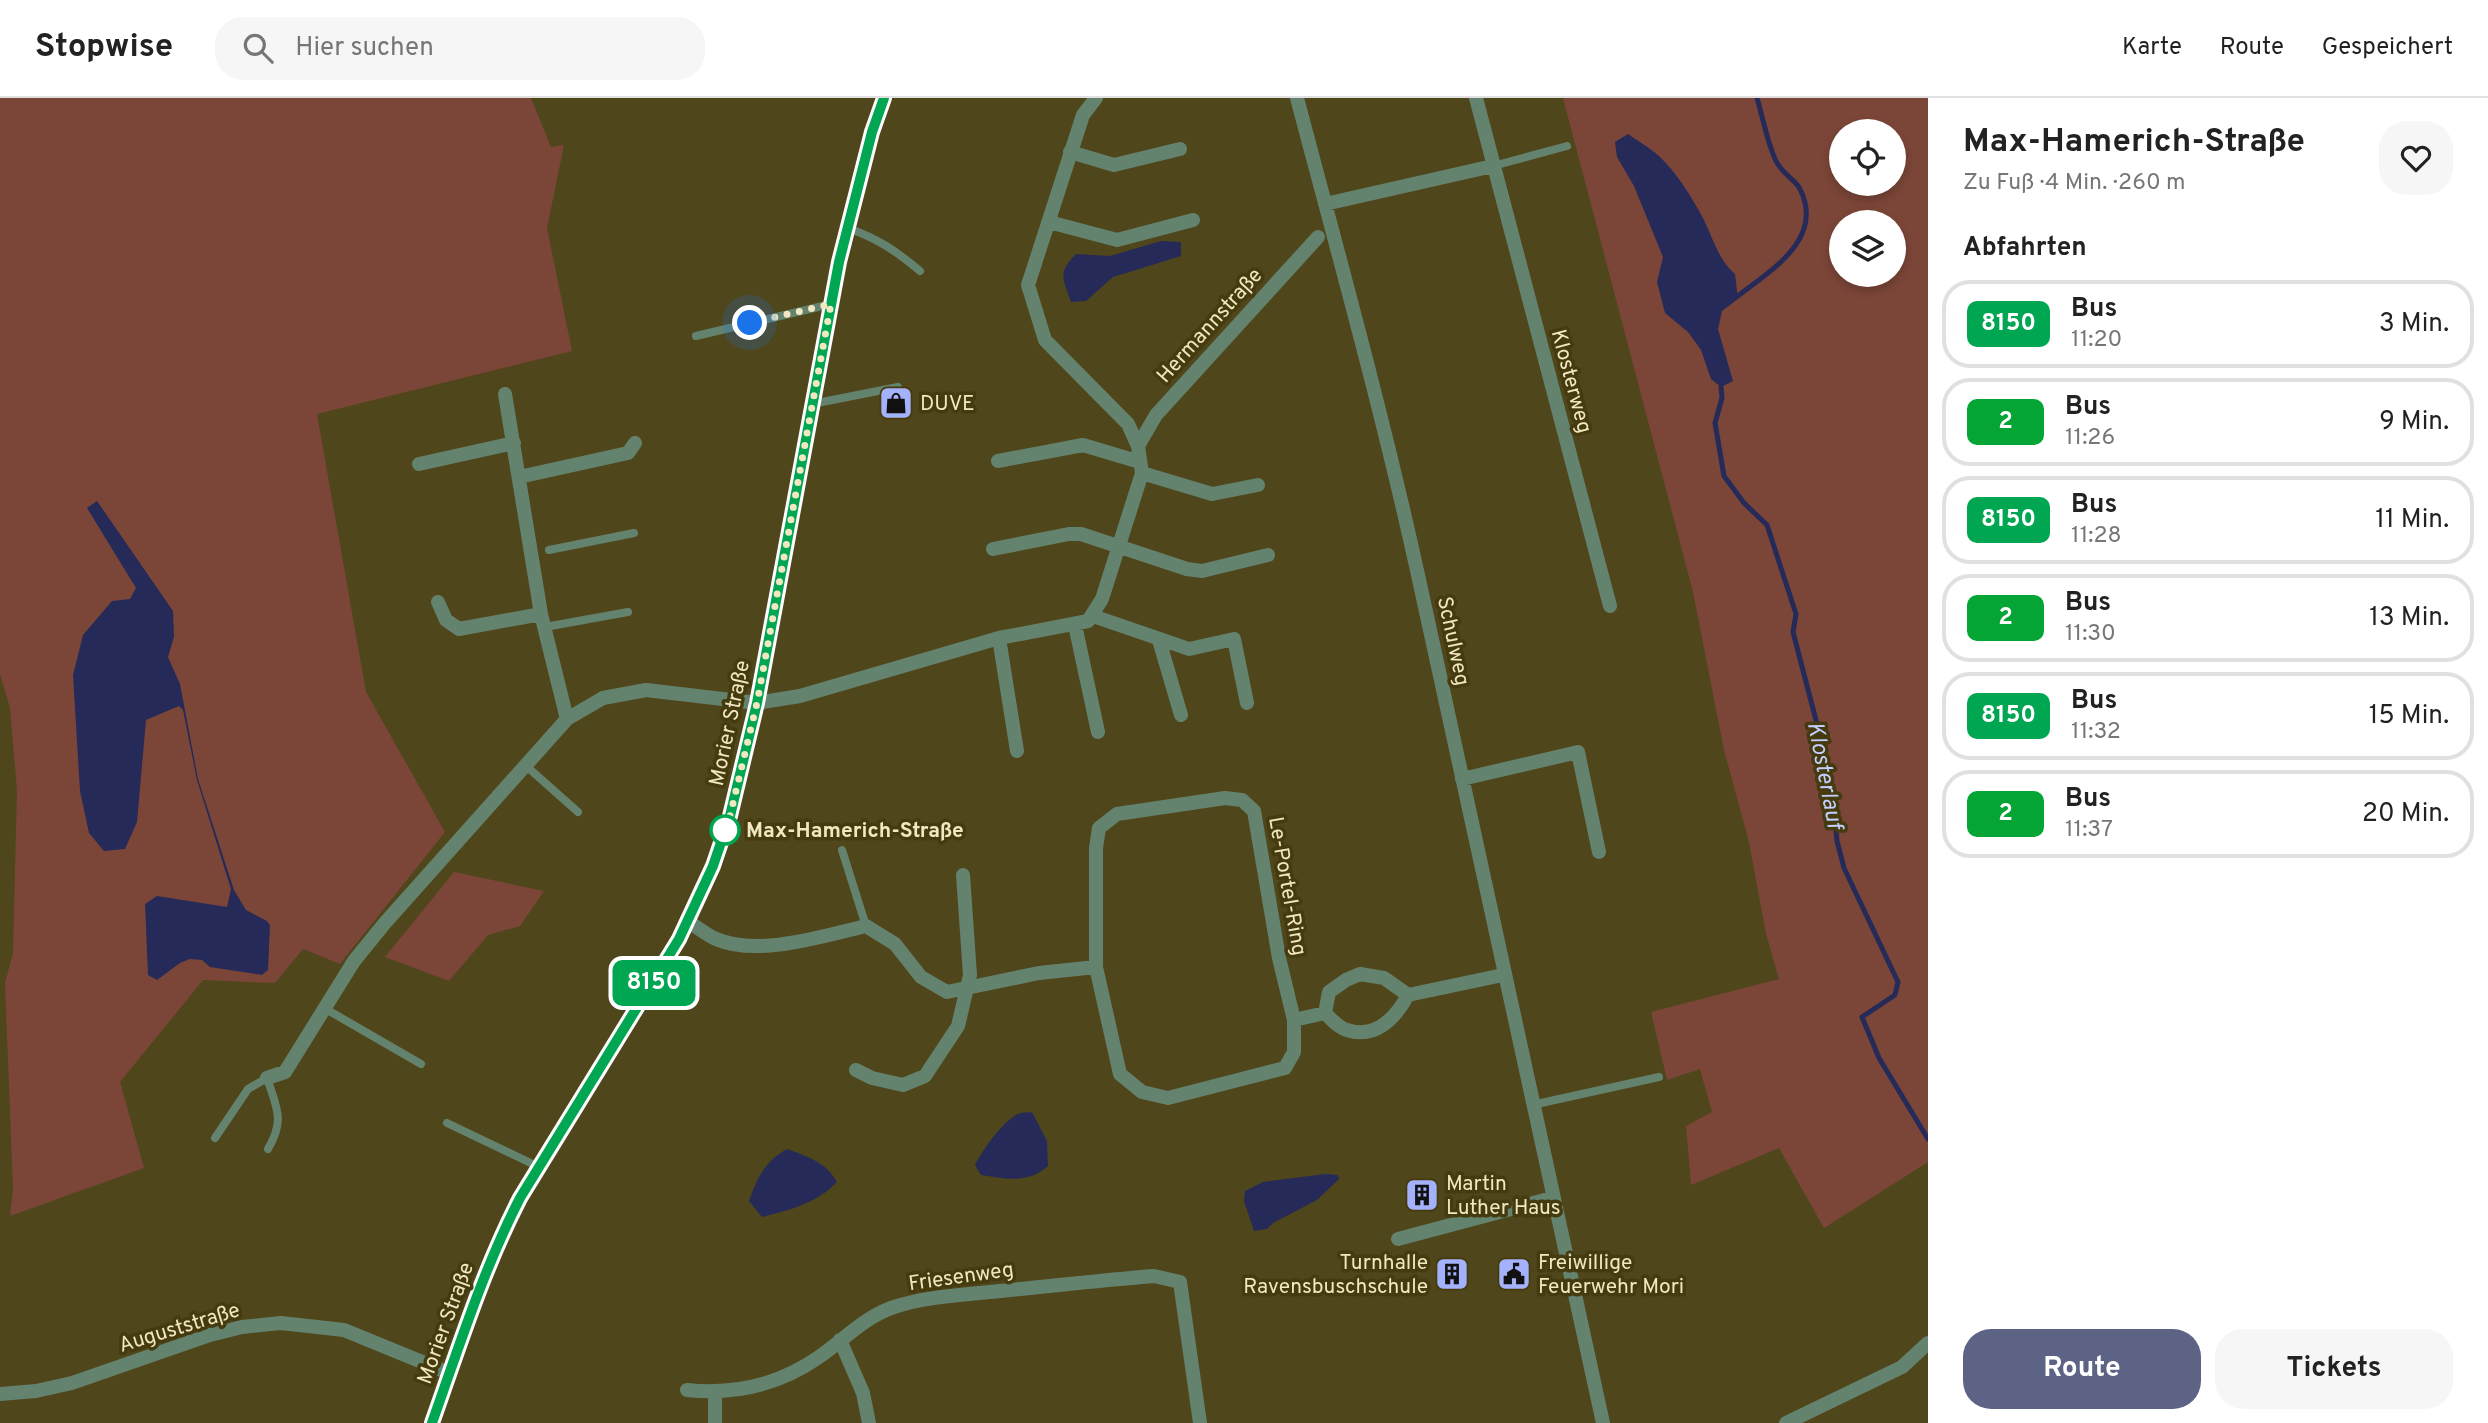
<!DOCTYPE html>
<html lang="de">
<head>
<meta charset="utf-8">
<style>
	:root { --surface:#fff; --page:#f6f6f6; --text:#222; --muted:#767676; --line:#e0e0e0; --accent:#5c6384 }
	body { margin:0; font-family:Overpass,sans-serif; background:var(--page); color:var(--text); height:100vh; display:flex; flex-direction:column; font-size:26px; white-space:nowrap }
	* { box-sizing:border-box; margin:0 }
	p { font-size:23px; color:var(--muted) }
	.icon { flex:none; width:38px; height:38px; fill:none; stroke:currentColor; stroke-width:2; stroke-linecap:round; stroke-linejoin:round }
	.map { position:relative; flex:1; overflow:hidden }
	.sheet { display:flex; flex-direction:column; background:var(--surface); width:560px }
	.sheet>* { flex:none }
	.badge { padding:0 14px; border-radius:10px; font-size:24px; line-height:46px }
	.fabs { position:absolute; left:1829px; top:21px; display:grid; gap:14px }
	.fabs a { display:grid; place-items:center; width:77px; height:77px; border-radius:50%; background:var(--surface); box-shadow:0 4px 10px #0003; font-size:35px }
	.you { position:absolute; width:35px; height:35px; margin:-18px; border:5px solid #fff; border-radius:50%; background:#1a73e8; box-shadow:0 0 0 10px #1a73e833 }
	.map>.badge { position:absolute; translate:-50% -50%; box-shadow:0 0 0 4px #fff }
	h2 { padding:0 35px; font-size:26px; line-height:63px }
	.round { display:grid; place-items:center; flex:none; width:74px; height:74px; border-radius:28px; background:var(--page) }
	.summary { display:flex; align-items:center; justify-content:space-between; height:119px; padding:0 35px }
	h1 { font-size:33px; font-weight:700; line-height:52px }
	.cta { display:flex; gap:14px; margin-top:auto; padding:14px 35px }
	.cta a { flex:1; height:80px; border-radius:28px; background:var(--accent); color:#fff; font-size:28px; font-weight:700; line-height:80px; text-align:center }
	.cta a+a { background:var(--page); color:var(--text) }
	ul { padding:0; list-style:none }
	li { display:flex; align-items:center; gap:21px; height:88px; margin:0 14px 10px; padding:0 21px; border:4px solid var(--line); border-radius:28px }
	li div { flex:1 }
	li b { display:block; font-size:26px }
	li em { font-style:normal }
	li .badge { min-width:77px; font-weight:700; text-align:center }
	header { display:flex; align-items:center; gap:42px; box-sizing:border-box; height:98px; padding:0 35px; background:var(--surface); border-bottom:2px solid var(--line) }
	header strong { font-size:33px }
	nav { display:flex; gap:38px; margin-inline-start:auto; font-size:24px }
	.search { width:490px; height:63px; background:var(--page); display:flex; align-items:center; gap:18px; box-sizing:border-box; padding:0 24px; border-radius:28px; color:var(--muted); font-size:26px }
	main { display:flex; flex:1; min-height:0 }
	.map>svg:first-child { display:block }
</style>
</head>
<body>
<header>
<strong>Stopwise</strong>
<div class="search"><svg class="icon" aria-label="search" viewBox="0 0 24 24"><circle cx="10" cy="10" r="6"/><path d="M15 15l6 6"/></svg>Hier suchen</div>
<nav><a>Karte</a><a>Route</a><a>Gespeichert</a></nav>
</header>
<main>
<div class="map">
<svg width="1928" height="1325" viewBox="0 0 1928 1325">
	<rect width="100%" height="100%" fill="#50461b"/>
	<!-- green -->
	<path fill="#7b4638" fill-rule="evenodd" d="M 0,0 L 531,0 L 551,49 L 564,47 L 547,130 L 572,253 L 317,316 L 366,594 L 445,734 L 340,866 L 303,851 L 275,885 L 203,882 L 120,984 L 144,1070 L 10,1118 L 13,1091 L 5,885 L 13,855 L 17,692 L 10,610 L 0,576 Z
		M 1563,0 L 1928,0 L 1928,1064 L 1824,1130 L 1779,1050 L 1691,1087 L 1686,1028 L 1712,1014 L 1700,971 L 1667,982 L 1651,914 L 1779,881 L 1766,836 L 1749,744 L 1724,652 L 1693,494 ZM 1841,33 L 1894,33 L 1894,86 L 1841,86 ZM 1841,124 L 1894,124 L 1894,177 L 1841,177 Z
		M 454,774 L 544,793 L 520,828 L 488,837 L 449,883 L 385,859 Z"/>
	<!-- water -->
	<path fill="#252a59" d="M 1628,36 C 1638,43 1650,50 1659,58 C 1677,75 1691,98 1703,120 C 1712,138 1719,163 1735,176 L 1738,201 L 1722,213 L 1718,231 L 1733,283 L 1721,289 L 1711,281 L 1701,252 L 1688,234 L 1665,215 L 1657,184 L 1663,159 L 1634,88 L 1617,59 L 1615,44 Z
		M 1161,143 L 1181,144 L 1181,158 L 1113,179 L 1086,203 L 1071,204 C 1063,180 1057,175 1076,156 L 1110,158 Z
		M 97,403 L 173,513 L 174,539 L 168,559 L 180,586 L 198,681 L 234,792 L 246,812 L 267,823 L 270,827 L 268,872 L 262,877 L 210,869 L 202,862 L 190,861 L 180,865 L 157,882 L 148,877 L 145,806 L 157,798 L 227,809 L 231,791 L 197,682 L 183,612 L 179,608 L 146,622 L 137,724 L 125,751 L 104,753 L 89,735 L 80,693 L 73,577 L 83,537 L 112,503 L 130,501 L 136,490 L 87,410 Z
		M 1032,1014 L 1047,1043 L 1048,1068 C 1027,1086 1007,1081 981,1077 L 975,1067 C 982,1053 1005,1019 1021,1015 C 1024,1014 1028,1015 1032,1014 Z
		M 787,1051 C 807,1058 827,1065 837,1084 C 817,1105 790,1112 762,1119 L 749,1103 C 757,1080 765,1063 787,1051 Z
		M 1325,1076 L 1338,1077 L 1339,1081 L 1317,1102 L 1273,1125 L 1267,1131 L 1254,1133 L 1244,1103 L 1245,1093 L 1263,1084 Z"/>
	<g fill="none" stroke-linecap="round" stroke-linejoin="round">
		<!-- stream -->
		<path stroke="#252a59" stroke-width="5" d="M 1738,198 C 1771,172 1825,141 1800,91 C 1797,83 1782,76 1776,63 C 1767,44 1763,20 1757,0
			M 1721,289 L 1722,300 L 1715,325 L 1724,378 L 1744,405 L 1767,427 L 1796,516 L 1793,534 L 1824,653 L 1832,693 L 1837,743 L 1844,770 L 1898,884 L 1895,897 L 1862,919 L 1879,960 L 1928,1041"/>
		<!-- lane -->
		<path stroke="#64836e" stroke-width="8" d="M 1493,68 L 1567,48
			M 848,130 C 878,141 895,152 920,173
			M 696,238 L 831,206
			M 812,306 L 898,289
			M 549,452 L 634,435
			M 545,529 L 628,514
			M 525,667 L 578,714
			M 842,752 L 866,828
			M 324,910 L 421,966
			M 1532,1007 L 1659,979
			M 447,1025 L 539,1069
			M 215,1040 L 248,991 L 267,980 C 277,1011 285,1022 268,1051"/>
		<!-- street -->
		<path stroke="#64836e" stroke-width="14" d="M 1297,0 C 1339,159 1383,317 1418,477 C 1482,759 1539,1043 1603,1325
			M 1476,0 L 1610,508
			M 1070,54 L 1114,67 L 1180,51
			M 1325,106 L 1493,68
			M 1049,124 L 1117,142 L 1193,122
			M 505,296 L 541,516 L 567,621
			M 1138,348 L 1156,317 L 1318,139
			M 998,363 L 1083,347 L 1140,364
			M 419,366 L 514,345
			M 1142,375 L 1212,396 L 1258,387
			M 519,379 L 628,355 L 635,345
			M 993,451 L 1069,436 L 1081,436 L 1187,471 L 1202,473 L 1268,457
			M 438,504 L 446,522 L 459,531 L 541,516
			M 1093,518 L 1189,551 L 1234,541 L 1247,605
			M 1075,527 L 1098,634
			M 999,540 L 1017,653
			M 1159,542 L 1181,617
			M 1462,681 L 1578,654 L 1599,754
			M 1225,700 L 1242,702 L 1254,713 L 1279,860 L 1294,922 L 1294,954 L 1285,970 L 1168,1000 L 1142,994 L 1120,976 L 1096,869 L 1096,750 L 1099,730 L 1117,716 Z
			M 689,824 C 697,829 707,837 716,841 C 758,859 823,838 866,828 L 895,846 L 921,879 L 947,894 L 1039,875 L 1096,869
			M 1360,876 L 1384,880 L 1408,897 C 1395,921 1375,941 1347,932 C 1339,930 1331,921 1325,915 L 1329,894 L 1346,882 Z
			M 1408,897 L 1503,877
			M 1294,922 L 1325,915
			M 856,972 L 872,980 L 903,987 L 925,978 L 958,928 L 970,877 L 963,777
			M 267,980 L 285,974 L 354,863 L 384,826 L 567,621 L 603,600 L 646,592 L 757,605 L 800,598 L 999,540 L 1088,523 L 1102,501 L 1142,375 L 1138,348 L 1128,326 L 1045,242 L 1028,187 L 1083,17 L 1096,0
			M 1398,1141 L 1552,1100
			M 840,1242 L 863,1295 L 869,1325
			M 687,1292 C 735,1297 779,1287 819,1259 C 844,1242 864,1219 894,1209 C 927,1198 965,1197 1000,1193 C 1051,1188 1103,1182 1154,1178 L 1180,1184 L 1200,1325
			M 715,1295 L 715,1325
			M 0,1296 L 36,1293 L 72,1285 L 210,1237 L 242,1229 L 281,1225 L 344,1232 L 449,1275
			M 1786,1325 L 1902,1269 L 1928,1245"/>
		<!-- secondary -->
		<path stroke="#73a484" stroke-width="14" d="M 432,1325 C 459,1249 483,1172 520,1100 L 679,841 L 713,768 L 730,718 L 757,605 L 839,164 L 872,34 L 884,0"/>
	</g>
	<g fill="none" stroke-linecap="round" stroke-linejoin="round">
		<defs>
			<path id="line" d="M 432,1325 C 459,1249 483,1172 520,1100 L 679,841 L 713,768 L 730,718 L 757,605 L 839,164 L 872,34 L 884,0"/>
		</defs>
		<!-- line casing -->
		<use href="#line" stroke="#fff" stroke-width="16"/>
		<!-- line -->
		<use href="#line" stroke="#00a651" stroke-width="10"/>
		<!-- walk -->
		<path stroke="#f1e7c0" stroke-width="7" stroke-dasharray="0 12.6" d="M 725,732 L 722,743 L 730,718 L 757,605 L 831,206 L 750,225"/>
	</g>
	<!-- icons -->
	<defs>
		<symbol id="shop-square" viewBox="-11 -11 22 22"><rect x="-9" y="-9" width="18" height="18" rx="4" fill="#a4b2fc" stroke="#453b0f"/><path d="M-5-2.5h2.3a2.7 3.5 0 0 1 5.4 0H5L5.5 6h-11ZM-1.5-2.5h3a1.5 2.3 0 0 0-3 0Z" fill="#111"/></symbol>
		<symbol id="building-square" viewBox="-11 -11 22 22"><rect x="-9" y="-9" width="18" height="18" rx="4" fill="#a4b2fc" stroke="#453b0f"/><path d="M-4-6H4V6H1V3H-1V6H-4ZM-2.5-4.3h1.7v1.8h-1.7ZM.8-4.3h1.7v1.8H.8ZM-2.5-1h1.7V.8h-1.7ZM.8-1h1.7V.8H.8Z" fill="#111"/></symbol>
		<symbol id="civic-square" viewBox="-11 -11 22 22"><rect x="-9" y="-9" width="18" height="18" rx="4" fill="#a4b2fc" stroke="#453b0f"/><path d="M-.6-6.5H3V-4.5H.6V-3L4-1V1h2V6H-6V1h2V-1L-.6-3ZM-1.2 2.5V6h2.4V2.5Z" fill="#111"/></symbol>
	</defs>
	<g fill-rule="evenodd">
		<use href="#shop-square" x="877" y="286" width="38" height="38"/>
		<use href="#building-square" x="1403" y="1078" width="38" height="38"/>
		<use href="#building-square" x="1433" y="1157" width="38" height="38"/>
		<use href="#civic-square" x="1495" y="1157" width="38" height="38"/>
	</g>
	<!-- markers -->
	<circle fill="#fff" stroke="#00a651" stroke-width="3.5" cx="725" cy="732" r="14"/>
	<g text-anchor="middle" stroke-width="7" stroke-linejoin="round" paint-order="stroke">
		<!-- street labels -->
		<g font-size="21" fill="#f1e7c0" stroke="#453b0f">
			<text transform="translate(1209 227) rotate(-48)" y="7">Hermannstraße</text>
			<text transform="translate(1572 283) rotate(75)" y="7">Klosterweg</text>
			<text transform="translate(1454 543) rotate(78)" y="7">Schulweg</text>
			<text transform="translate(729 625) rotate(-78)" y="7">Morier Straße</text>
			<text transform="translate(1288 788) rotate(80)" y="7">Le-Portel-Ring</text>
			<text transform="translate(961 1178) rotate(-8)" y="7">Friesenweg</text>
			<text transform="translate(445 1225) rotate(-70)" y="7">Morier Straße</text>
			<text transform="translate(179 1229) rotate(-17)" y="7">Auguststraße</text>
		</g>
		<!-- poi labels -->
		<g font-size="21" fill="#f1e7c0" stroke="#453b0f" text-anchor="start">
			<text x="920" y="312">DUVE</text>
			<text x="1446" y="1092">Martin<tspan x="1446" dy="24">Luther Haus</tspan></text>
			<text x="1428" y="1171" text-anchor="end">Turnhalle<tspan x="1428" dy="24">Ravensbuschschule</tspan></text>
			<text x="1538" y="1171">Freiwillige<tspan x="1538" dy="24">Feuerwehr Mori</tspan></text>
		</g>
		<!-- stop labels -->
		<g font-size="21" font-weight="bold" fill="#f1e7c0" stroke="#453b0f" text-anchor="start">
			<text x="746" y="739">Max-Hamerich-Straße</text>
		</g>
		<!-- water labels -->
		<g font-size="23" font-style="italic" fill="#c4cefe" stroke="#453b0f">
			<text transform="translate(1826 677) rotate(79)" y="8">Klosterlauf</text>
		</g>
	</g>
</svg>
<div class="fabs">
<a><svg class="icon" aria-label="locate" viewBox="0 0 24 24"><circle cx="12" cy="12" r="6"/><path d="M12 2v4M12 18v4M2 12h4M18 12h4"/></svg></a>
<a><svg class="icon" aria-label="layers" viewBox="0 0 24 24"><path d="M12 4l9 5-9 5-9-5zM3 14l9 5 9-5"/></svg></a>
</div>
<div class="you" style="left:750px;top:225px"></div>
<b class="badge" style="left:654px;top:885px;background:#00a651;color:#fff">8150</b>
</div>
<section class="sheet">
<div class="summary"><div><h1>Max-Hamerich-Straße</h1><p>Zu Fuß · 4 Min. · 260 m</p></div><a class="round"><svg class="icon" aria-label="heart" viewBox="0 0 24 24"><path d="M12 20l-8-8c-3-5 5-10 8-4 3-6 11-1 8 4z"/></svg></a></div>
<h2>Abfahrten</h2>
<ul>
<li><span class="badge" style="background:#00a651;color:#fff">8150</span><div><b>Bus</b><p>11:20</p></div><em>3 Min.</em></li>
<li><span class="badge" style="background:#04a535;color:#fff">2</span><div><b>Bus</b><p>11:26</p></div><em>9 Min.</em></li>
<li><span class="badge" style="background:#00a651;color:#fff">8150</span><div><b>Bus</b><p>11:28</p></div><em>11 Min.</em></li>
<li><span class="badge" style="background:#04a535;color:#fff">2</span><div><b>Bus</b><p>11:30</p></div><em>13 Min.</em></li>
<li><span class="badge" style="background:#00a651;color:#fff">8150</span><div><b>Bus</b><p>11:32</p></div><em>15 Min.</em></li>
<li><span class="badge" style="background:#04a535;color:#fff">2</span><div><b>Bus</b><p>11:37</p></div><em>20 Min.</em></li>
</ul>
<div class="cta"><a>Route</a><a>Tickets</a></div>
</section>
</main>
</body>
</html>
